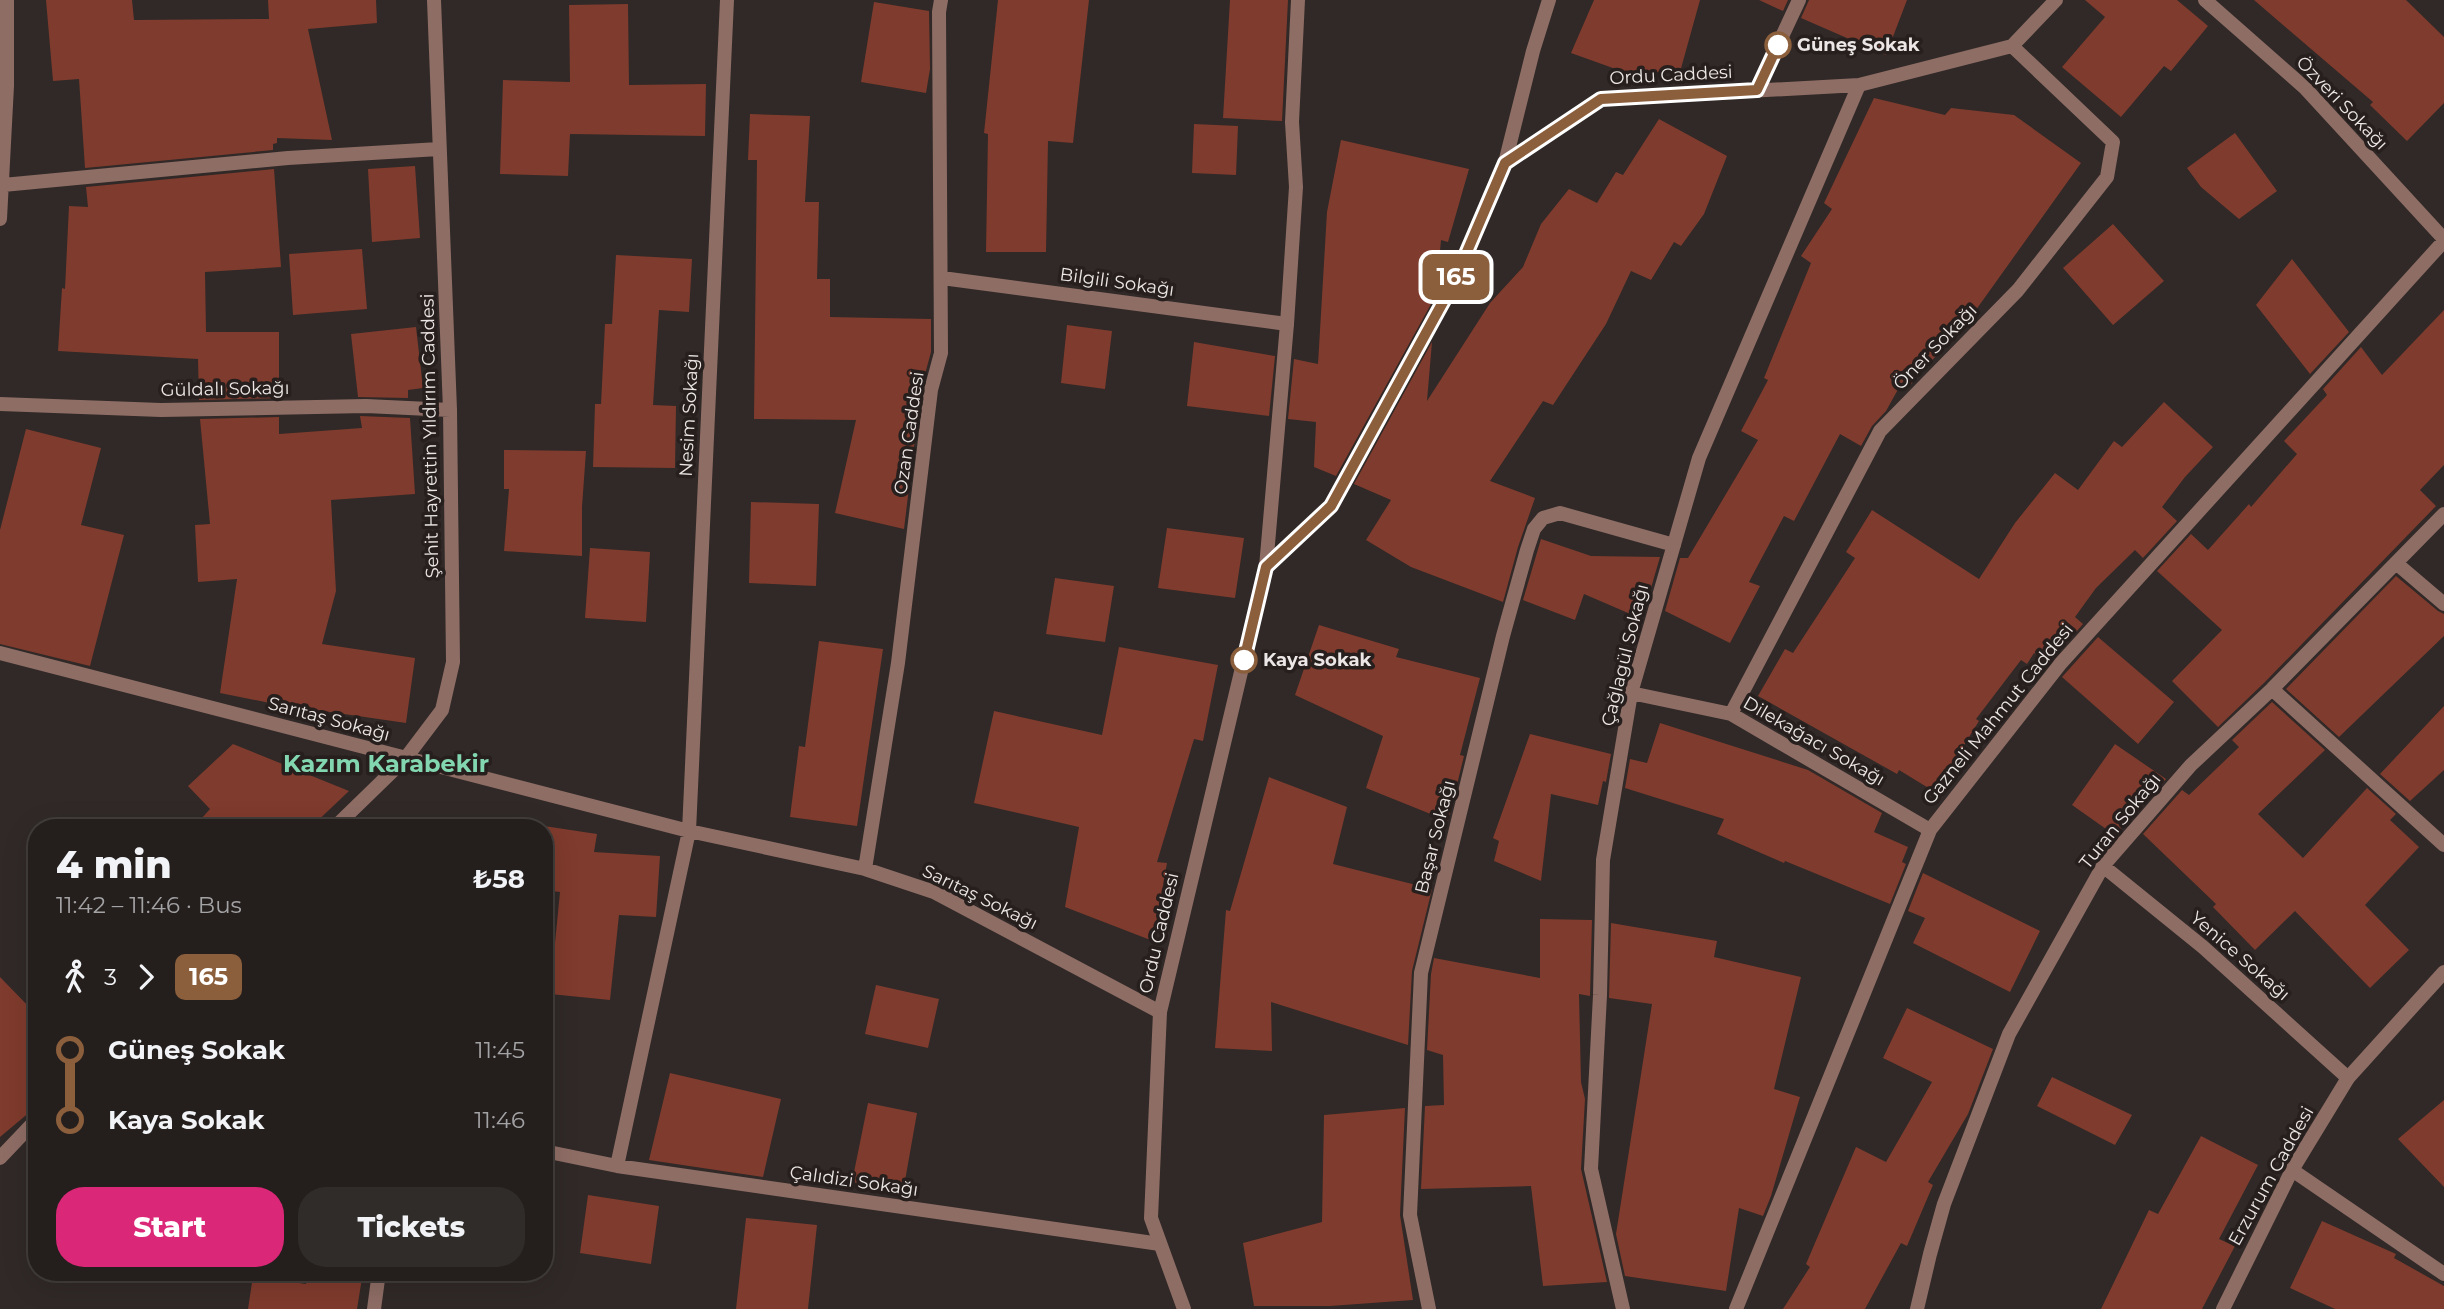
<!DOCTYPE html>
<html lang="en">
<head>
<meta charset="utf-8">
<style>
	:root { --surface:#241f1d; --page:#302c2a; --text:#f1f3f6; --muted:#a3a2a4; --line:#413d3b; --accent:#db2777 }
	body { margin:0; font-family:Montserrat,sans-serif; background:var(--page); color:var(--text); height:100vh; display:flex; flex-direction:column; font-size:26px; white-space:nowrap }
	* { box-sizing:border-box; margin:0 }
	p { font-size:23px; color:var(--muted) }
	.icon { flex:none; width:38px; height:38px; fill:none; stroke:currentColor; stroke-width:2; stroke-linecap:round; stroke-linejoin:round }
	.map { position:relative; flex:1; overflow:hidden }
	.details { position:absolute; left:28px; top:819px; width:525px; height:462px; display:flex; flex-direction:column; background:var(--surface); border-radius:28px; box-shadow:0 7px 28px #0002,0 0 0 2px var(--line) }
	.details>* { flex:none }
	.badge { padding:0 14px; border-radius:10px; font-size:24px; line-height:46px }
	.map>.badge { position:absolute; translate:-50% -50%; box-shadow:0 0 0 4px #fff }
	.legs { display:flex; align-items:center; gap:10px; height:77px; padding:0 28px; font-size:23px }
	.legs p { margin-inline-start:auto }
	.summary { display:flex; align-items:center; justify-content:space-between; height:119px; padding:0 28px }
	h1 { font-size:38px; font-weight:800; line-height:52px }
	.cta { display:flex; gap:14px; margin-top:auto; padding:14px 28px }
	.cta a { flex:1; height:80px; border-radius:28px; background:var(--accent); color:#fff; font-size:28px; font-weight:800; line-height:80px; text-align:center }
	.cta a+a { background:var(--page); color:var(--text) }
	ul { padding:0 28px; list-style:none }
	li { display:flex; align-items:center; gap:24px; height:70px; font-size:26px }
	li i { display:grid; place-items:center; width:10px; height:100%; margin:0 9px; background:currentColor }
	li i::after { content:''; width:18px; height:18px; margin:-9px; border:5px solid; border-radius:50%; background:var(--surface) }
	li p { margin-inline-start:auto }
	li:first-child i { background:linear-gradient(#0000 50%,currentColor 0) }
	li:last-child i { background:linear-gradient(currentColor 50%,#0000 0) }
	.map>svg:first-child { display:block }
</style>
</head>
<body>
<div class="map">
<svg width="2444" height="1309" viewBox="0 0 2444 1309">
	<rect width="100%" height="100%" fill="#302927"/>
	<!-- building -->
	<path fill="#7f3b2d" d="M 46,0 L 132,0 L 134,20 L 269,19 L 268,0 L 376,0 L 377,23 L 308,29 L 332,140 L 277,138 L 277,143 L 273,144 L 273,150 L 85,168 L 79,79 L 53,81 Z
		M 998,0 L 1089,0 L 1073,143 L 1048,141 L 1046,252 L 986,252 L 988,134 L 984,133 Z
		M 1230,0 L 1288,0 L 1282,121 L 1223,118 Z
		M 1594,0 L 1700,0 L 1680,72 L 1624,72 L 1571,53 Z
		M 1759,0 L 1788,0 L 1783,11 Z
		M 1809,0 L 1907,0 L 1886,55 L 1801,18 Z
		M 2085,0 L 2177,0 L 2208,26 L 2171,71 L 2164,66 L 2121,117 L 2062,67 L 2105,17 Z
		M 2254,0 L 2406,0 L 2444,37 L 2444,103 L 2407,141 L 2370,105 L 2373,102 Z
		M 874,2 L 929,11 L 930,69 L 926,93 L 861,82 Z
		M 628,4 L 629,85 L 706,84 L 705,136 L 570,134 L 568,176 L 500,174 L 503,80 L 570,82 L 569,5 Z
		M 1874,98 L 1945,115 L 1951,108 L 2014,115 L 2081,163 L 1958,335 L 1956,333 L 1907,389 L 1901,384 L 1886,411 L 1872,426 L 1861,446 L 1840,434 L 1794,521 L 1784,516 L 1749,582 L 1760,586 L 1730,643 L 1665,611 L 1680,558 L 1688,558 L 1758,440 L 1741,431 L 1768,380 L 1764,378 L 1811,263 L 1801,256 L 1832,209 L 1824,203 Z
		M 750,114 L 810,116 L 805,202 L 819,202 L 817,279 L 830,279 L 830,317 L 931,319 L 931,352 L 921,389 L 904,529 L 835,513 L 856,420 L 754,419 L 757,160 L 748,160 Z
		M 1659,119 L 1727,156 L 1704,214 L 1681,246 L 1674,242 L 1651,280 L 1631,271 L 1606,324 L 1553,405 L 1543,401 L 1490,481 L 1535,498 L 1518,547 L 1503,602 L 1411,567 L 1366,540 L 1391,500 L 1354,484 L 1432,342 L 1427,401 L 1490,303 L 1523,267 L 1541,224 L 1569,189 L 1597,203 L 1616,172 L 1623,175 Z
		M 1194,124 L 1238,126 L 1236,175 L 1192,173 Z
		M 2235,133 L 2277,191 L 2239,219 L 2201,187 L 2187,168 Z
		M 1341,140 L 1469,169 L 1448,242 L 1441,240 L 1436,295 L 1336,476 L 1314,467 L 1316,422 L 1288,419 L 1294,359 L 1318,364 L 1327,212 Z
		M 415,166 L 420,238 L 372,242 L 368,169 Z
		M 274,169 L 281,267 L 205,272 L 206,332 L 279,332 L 279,398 L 199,400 L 198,359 L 58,351 L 62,288 L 65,289 L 69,206 L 88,207 L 86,187 Z
		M 2113,224 L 2164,281 L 2113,325 L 2063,268 Z
		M 362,249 L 367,309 L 293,315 L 289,254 Z
		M 616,255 L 692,259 L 689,312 L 659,310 L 653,405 L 676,406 L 675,468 L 593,467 L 595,404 L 601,404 L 605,324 L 612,324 Z
		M 2292,259 L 2349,332 L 2310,374 L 2256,305 Z
		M 2444,310 L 2444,465 L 2420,490 L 2436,506 L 2265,682 L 2218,727 L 2172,681 L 2222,630 L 2157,571 L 2191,534 L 2208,550 L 2249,504 L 2251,507 L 2297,454 L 2284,441 L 2327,395 L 2323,389 L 2361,347 L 2382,375 Z
		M 1067,325 L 1112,331 L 1105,389 L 1061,383 Z
		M 416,327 L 423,388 L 408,390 L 408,398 L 358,397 L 351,334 Z
		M 1194,342 L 1275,356 L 1269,416 L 1187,406 Z
		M 2164,402 L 2213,447 L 2185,477 L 2162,507 L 2177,521 L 2143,558 L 2135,550 L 2096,588 L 2075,617 L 2083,624 L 2048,664 L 2034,653 L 2027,664 L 2021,660 L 1976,719 L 1979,721 L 1935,792 L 1899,770 L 1897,774 L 1758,696 L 1785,649 L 1793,653 L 1855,558 L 1846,552 L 1872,510 L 1979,579 L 2015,523 L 2055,473 L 2078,490 L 2114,441 L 2122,447 Z
		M 360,416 L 410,418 L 415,494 L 331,500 L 336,591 L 322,644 L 415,658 L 406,723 L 275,704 L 220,693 L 237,579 L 198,582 L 195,525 L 210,524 L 200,419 L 279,417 L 279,434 L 362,428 Z
		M 26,429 L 101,448 L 81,525 L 124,535 L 90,666 L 0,644 L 0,530 Z
		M 504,450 L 586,451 L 582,507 L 582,556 L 504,551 L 509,489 L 504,489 Z
		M 751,502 L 819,504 L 816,586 L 749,583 Z
		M 1167,528 L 1244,538 L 1235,598 L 1158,588 Z
		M 1541,539 L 1591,556 L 1660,557 L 1642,619 L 1584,594 L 1575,620 L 1523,600 Z
		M 590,548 L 650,552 L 646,622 L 585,618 Z
		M 2396,576 L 2438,611 L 2444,614 L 2444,636 L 2339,737 L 2286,689 Z
		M 1055,578 L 1114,586 L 1105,642 L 1046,634 Z
		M 1319,625 L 1399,649 L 1396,657 L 1480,678 L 1460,755 L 1464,756 L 1448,821 L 1366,788 L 1383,736 L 1295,695 Z
		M 2098,637 L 2174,702 L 2138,744 L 2062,677 Z
		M 819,641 L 883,649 L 857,826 L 790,817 L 799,746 L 805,747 Z
		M 1119,647 L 1218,665 L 1203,741 L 1194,739 L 1157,862 L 1167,863 L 1153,941 L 1065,907 L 1079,827 L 974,803 L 994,711 L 1102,735 Z
		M 2272,702 L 2325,750 L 2258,814 L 2303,858 L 2367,788 L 2396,814 L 2390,820 L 2419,847 L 2365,905 L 2409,950 L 2370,988 L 2295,911 L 2255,950 L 2213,907 L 2216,904 L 2143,834 L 2182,790 L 2189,795 L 2239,747 L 2232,740 Z
		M 2444,706 L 2444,770 L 2410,801 L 2380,774 Z
		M 1660,723 L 1808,770 L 1882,813 L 1874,832 L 1908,847 L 1902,862 L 1906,864 L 1890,904 L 1785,861 L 1784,863 L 1717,834 L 1724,819 L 1625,788 L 1630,759 L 1647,763 Z
		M 1530,734 L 1611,754 L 1606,782 L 1603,781 L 1598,805 L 1551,794 L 1541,881 L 1494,861 L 1499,841 L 1493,838 Z
		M 233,744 L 349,791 L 310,828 L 193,828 L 210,809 L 188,786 Z
		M 2115,744 L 2166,779 L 2130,821 L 2128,819 L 2116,836 L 2072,805 Z
		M 1269,777 L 1347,807 L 1333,864 L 1432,889 L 1412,971 L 1408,1045 L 1271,1002 L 1272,1051 L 1215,1048 L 1226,910 L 1230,911 Z
		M 544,826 L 597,834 L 594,852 L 660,856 L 656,917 L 619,915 L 610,1000 L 550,994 L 560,892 L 544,890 Z
		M 1923,873 L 2040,931 L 2010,992 L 1913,943 L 1925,918 L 1908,911 Z
		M 1540,919 L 1592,920 L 1590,996 L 1579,994 L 1581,1082 L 1585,1099 L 1581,1169 L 1607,1282 L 1543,1286 L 1531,1186 L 1421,1189 L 1425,1106 L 1444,1105 L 1443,1055 L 1427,1050 L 1431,974 L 1434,958 L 1540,978 Z
		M 1611,923 L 1717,941 L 1714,957 L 1801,977 L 1774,1089 L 1800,1097 L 1771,1196 L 1763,1216 L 1739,1208 L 1726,1291 L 1625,1276 L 1616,1234 L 1652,1004 L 1609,998 Z
		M 0,977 L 37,1015 L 37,1106 L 0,1137 Z
		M 876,985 L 939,999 L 928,1048 L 865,1034 Z
		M 1907,1008 L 1993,1049 L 1968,1114 L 1928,1182 L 1933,1185 L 1907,1246 L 1901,1243 L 1865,1309 L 1783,1309 L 1810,1267 L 1806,1264 L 1856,1147 L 1886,1162 L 1932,1082 L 1883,1058 Z
		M 670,1073 L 781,1099 L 763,1177 L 649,1160 Z
		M 2052,1077 L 2132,1115 L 2115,1145 L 2037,1106 Z
		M 2444,1100 L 2444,1187 L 2398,1139 Z
		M 868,1103 L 917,1113 L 903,1192 L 852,1182 Z
		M 1405,1108 L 1400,1215 L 1413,1300 L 1330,1306 L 1254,1306 L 1243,1243 L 1322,1222 L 1324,1115 Z
		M 2201,1136 L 2258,1165 L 2219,1239 L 2235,1246 L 2202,1309 L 2101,1309 L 2149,1210 L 2158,1214 Z
		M 588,1195 L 659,1206 L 651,1264 L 580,1253 Z
		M 746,1218 L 817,1225 L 808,1309 L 736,1309 Z
		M 2322,1221 L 2396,1254 L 2394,1258 L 2444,1286 L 2444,1309 L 2335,1309 L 2290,1288 Z
		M 308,1272 L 363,1272 L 357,1309 L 248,1309 L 253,1276 L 306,1284 Z"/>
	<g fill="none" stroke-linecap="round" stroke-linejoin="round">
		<!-- minor -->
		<path stroke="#8e6d65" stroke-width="14" d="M 2205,0 L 2305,88 L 2444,239
			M 1757,90 L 1799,0
			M 1505,163 L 1533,51 L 1549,0
			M 3,185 L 288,158 L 439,149
			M 0,219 L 7,86 L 7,0
			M 942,278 L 1287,324
			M 0,404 L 161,410 L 366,406 L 450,410
			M 2396,563 L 2444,604
			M 1266,567 L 1331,506 L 1454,282 L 1505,163 L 1601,99 L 1859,85 L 2012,46 L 2056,0
			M 0,653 L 689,831 L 865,869 L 934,892 L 1160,1012
			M 2272,689 L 2444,845
			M 1631,693 L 1731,714 L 1930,830
			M 1731,714 L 1880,431 L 2018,290 L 2107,177 L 2113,142 L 2012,46
			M 334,828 L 405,759 L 442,710 L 453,662 L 450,410 L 434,0
			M 2103,866 L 2203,947 L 2348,1078
			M 865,869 L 898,663 L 931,390 L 941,353 L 939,12 L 941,0
			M 544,1151 L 617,1166 L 1160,1244
			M 0,1158 L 37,1119
			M 617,1166 L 689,831 L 727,0
			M 2292,1170 L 2444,1274
			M 374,1309 L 379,1272
			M 1429,1309 L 1410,1215 L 1421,973 L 1503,636 L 1527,550 L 1534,529 L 1543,518 L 1560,513 L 1674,545
			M 1623,1309 L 1591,1169 L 1600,995 L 1603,860 L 1631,693 L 1699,458 L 1859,85
			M 1736,1309 L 1930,830 L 2061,663 L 2444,241
			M 1917,1309 L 1930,1254 L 1944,1204 L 2009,1034 L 2103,866 L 2191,765 L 2272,689 L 2444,514"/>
		<!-- tertiary -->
		<path stroke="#8e6d65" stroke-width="14" d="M 1184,1309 L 1151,1218 L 1160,1012 L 1266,567 L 1287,324 L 1296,187 L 1292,122 L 1298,0
			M 2223,1309 L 2292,1170 L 2348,1078 L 2444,972"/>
	</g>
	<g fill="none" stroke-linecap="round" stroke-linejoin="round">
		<defs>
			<path id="line-1" d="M 1244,660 L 1266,567 L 1331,506 L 1454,282 L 1505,163 L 1601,99 L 1757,90 L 1778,45"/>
		</defs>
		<!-- line-1 casing -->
		<use href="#line-1" stroke="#fff" stroke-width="16"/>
		<!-- line-1 -->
		<use href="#line-1" stroke="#8b5e3c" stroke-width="10"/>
	</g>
	<!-- markers -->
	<g fill="#fff" stroke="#8b5e3c" stroke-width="3.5">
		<circle cx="1778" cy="45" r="12"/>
		<circle cx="1244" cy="660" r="12"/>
	</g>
	<g text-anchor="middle" stroke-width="7" stroke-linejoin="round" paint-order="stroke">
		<!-- stop labels -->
		<g font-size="18" font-weight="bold" fill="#ece7e6" stroke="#261f1d" text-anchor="start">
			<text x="1797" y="51">Güneş Sokak</text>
			<text x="1263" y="666">Kaya Sokak</text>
		</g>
		<!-- street labels -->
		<g font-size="18" fill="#ece7e6" stroke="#261f1d">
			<text transform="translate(1671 75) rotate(-3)" y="6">Ordu Caddesi</text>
			<text transform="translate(2342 103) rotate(46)" y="6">Özveri Sokağı</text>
			<text transform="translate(1117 282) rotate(8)" y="6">Bilgili Sokağı</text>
			<text transform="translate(1935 347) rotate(-46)" y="6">Öner Sokağı</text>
			<text transform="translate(225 389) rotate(-1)" y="6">Güldalı Sokağı</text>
			<text transform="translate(689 415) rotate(-87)" y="6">Nesim Sokağı</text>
			<text transform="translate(909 433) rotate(-82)" y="6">Ozan Caddesi</text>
			<text transform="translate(430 436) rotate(-91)" y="6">Şehit Hayrettin Yıldırım Caddesi</text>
			<text transform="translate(1625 655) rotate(-76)" y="6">Çağlagül Sokağı</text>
			<text transform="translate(1998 714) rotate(-51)" y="6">Gazneli Mahmut Caddesi</text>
			<text transform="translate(329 719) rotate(15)" y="6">Sarıtaş Sokağı</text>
			<text transform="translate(1814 741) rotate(30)" y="6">Dilekağacı Sokağı</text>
			<text transform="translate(2120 821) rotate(-51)" y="6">Turan Sokağı</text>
			<text transform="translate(1435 837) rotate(-76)" y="6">Başar Sokağı</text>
			<text transform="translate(980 897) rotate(26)" y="6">Sarıtaş Sokağı</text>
			<text transform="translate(1159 933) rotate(-77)" y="6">Ordu Caddesi</text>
			<text transform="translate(2240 956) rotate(41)" y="6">Yenice Sokağı</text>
			<text transform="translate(2271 1176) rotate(-61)" y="6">Erzurum Caddesi</text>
			<text transform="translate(854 1181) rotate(8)" y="6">Çalıdizi Sokağı</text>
		</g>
		<!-- district labels -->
		<g font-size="24" font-weight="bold" fill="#83d7b0" stroke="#261f1d">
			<text x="386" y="772">Kazım Karabekir</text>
		</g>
	</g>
</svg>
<b class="badge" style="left:1456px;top:277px;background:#8b5e3c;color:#fff">165</b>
<section class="details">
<div class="summary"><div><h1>4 min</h1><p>11:42 – 11:46 · Bus</p></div><b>₺58</b></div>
<div class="legs"><svg class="icon" aria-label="walk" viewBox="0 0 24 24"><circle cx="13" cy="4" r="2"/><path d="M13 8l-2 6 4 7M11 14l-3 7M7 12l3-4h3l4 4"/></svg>3<svg class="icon" aria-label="forward" viewBox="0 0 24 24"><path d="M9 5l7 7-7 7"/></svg><b class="badge" style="background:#8b5e3c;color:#fff">165</b></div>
<ul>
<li><i style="color:#8b5e3c"></i><b>Güneş Sokak</b><p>11:45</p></li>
<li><i style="color:#8b5e3c"></i><b>Kaya Sokak</b><p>11:46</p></li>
</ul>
<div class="cta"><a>Start</a><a>Tickets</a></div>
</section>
</div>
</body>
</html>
